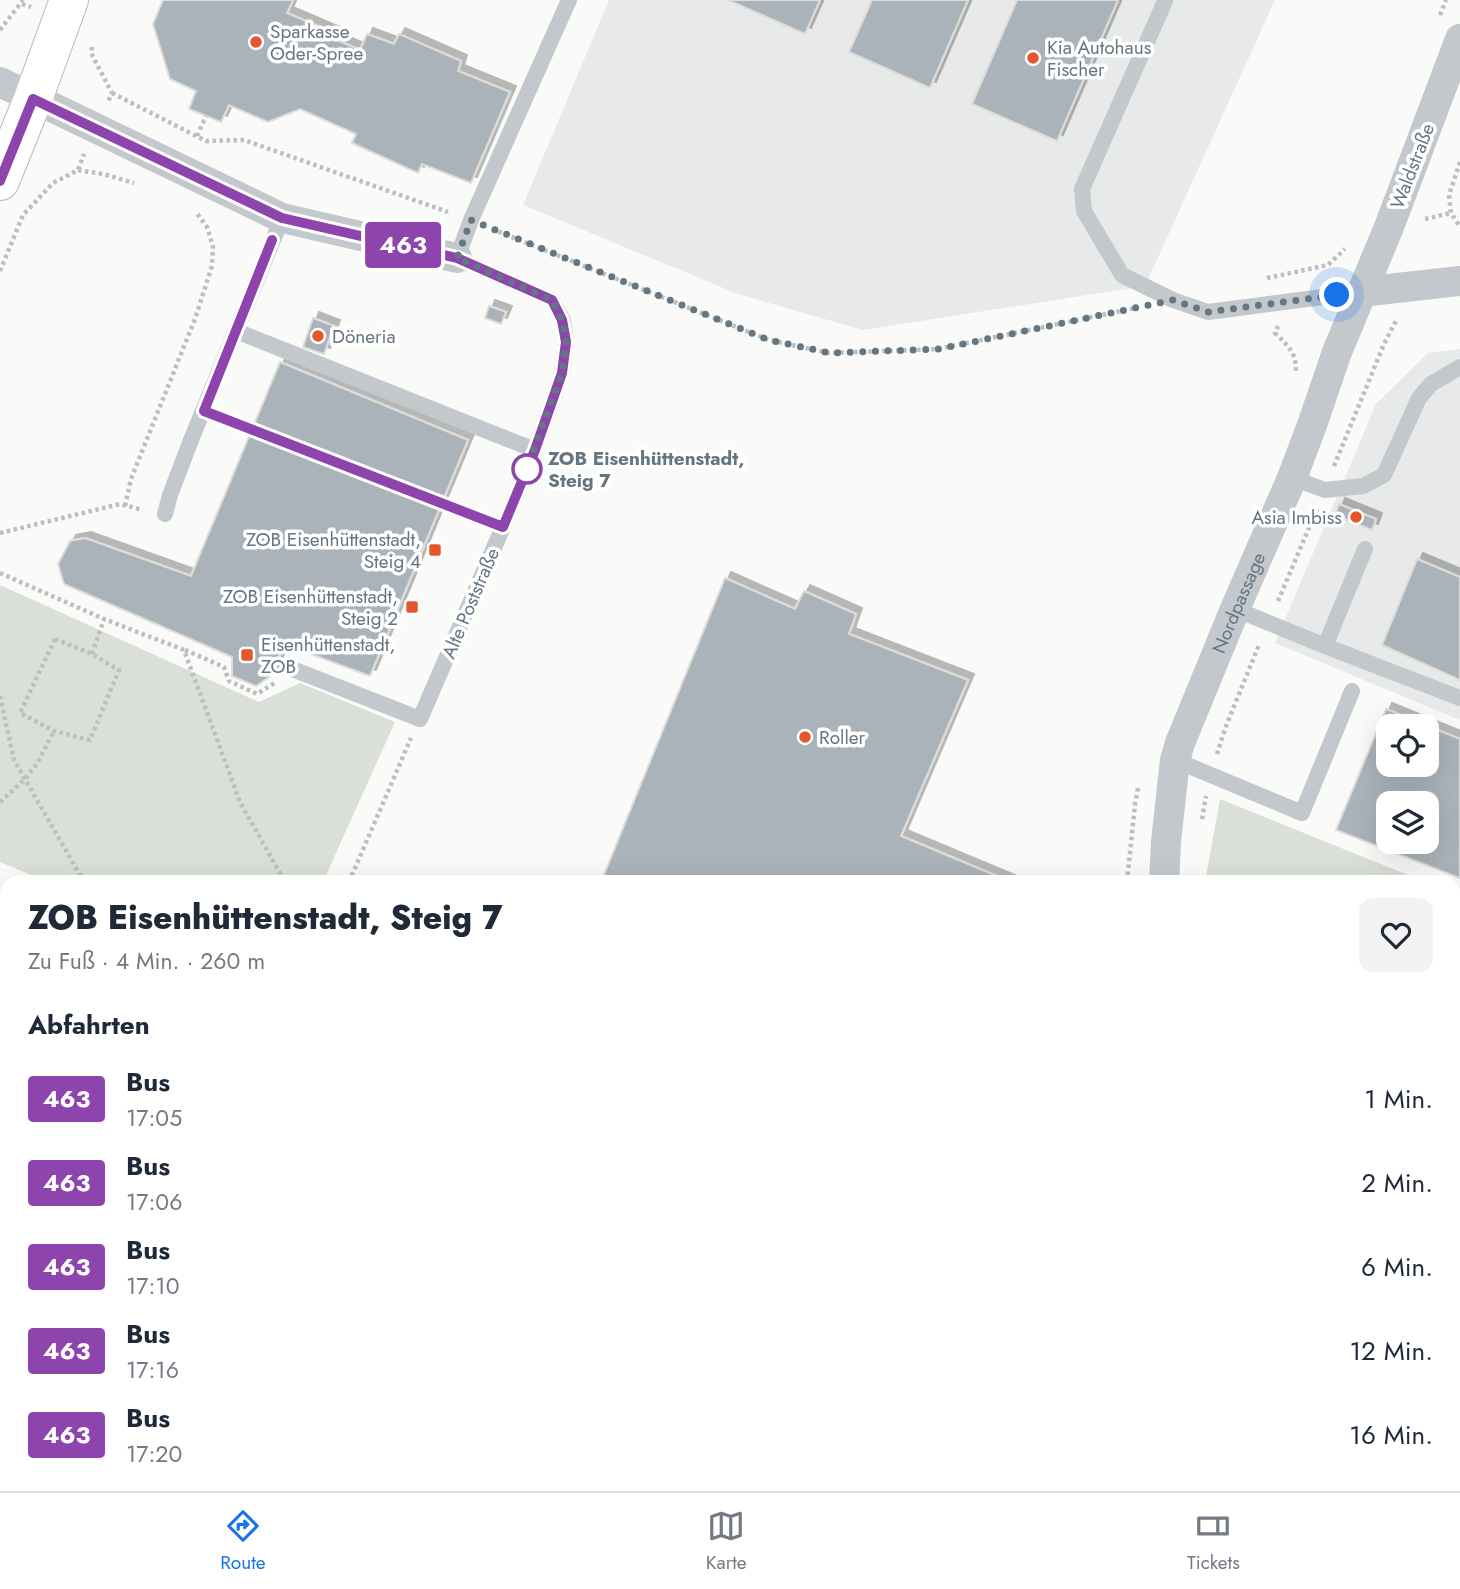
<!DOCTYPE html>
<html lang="de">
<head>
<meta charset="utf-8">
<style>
	:root { --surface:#fff; --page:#f2f2f3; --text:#1f2937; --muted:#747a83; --line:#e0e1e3; --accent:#1a73e8 }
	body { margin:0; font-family:Jost,sans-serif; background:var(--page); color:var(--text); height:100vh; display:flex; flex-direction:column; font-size:26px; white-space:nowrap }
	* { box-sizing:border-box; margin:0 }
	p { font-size:23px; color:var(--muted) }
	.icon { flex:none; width:38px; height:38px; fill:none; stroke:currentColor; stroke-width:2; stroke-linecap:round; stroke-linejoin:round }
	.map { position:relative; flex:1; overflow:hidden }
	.sheet { position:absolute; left:0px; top:875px; width:1461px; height:616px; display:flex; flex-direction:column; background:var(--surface); border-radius:21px 21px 0 0; box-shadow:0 7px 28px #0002 }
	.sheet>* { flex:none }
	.badge { padding:0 14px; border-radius:5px; font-size:24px; line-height:46px }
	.buttons { position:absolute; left:1376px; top:714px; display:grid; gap:14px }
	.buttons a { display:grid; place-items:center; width:63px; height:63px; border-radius:14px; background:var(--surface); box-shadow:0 7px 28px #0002; font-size:35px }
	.you { position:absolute; width:35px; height:35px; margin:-18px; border:5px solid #fff; border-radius:50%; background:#1a73e8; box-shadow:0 0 0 10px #1a73e833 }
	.map>.badge { position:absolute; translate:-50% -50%; box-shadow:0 0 0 4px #fff }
	h2 { padding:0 28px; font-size:26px; line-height:63px }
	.round { display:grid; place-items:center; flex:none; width:74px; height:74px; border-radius:14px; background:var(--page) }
	.headline { display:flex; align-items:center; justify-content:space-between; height:119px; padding:0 28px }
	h1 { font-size:33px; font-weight:800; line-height:52px }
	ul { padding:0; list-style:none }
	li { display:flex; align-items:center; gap:21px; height:84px; padding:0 28px }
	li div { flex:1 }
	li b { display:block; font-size:26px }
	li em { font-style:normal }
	li .badge { min-width:77px; font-weight:700; text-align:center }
	.dock { display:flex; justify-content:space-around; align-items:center; height:98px; border-top:2px solid var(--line); background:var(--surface); font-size:19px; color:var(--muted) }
	.dock a { display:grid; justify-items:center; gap:4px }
	.dock .on { color:var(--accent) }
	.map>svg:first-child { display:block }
</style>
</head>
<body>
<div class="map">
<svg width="1460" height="1491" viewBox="0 0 1460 1491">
	<defs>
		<filter id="shadow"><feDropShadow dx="6" dy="-6" stdDeviation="0" flood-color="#0004"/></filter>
	</defs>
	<rect width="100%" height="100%" fill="#fafaf8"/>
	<!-- built -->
	<path fill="#e8e9e9" d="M 609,0 L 1275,0 L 1145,286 L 863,330 L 738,294 L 523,205 Z
		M 1460,349 L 1460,720 L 1275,643 L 1376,404 L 1428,353 Z
		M 1070,1484 L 1198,1484 L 1215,1491 L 1066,1491 Z"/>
	<!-- green -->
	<path fill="#dadfd7" d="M 0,585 L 259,702 L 300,683 L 395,722 L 323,882 L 48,882 L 0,862 Z
		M 1220,799 L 1425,882 L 1205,882 Z
		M 1454,894 L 1460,896 L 1460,1485 L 1454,1483 Z"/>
	<!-- building -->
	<path fill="#aab3b9" stroke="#dcdcda" stroke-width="2" fill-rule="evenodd" filter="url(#shadow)" d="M 163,0 L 293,0 L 287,13 L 334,33 L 332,38 L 360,50 L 367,34 L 394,44 L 399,34 L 461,61 L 458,71 L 510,92 L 471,183 L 422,164 L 418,173 L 352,143 L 356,134 L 300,109 L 268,122 L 229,105 L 221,122 L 189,109 L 196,91 L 170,79 L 153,24 Z
		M 728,0 L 820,0 L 805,34 Z
		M 872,0 L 968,0 L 930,88 L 849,52 Z
		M 1017,0 L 1118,0 L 1057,141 L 972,104 Z
		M 489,306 L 506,312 L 501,324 L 485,318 Z
		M 313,318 L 334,326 L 324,354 L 303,347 Z
		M 280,362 L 468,440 L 370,676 L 284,644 L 272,675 L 256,686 L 232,676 L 232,657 L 64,584 L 58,564 L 70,541 L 85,538 L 191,576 Z
		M 1339,504 L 1376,519 L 1372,530 L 1335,515 Z
		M 1417,559 L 1460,577 L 1460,680 L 1382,645 Z
		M 725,578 L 795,609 L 804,591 L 856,614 L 849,634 L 968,680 L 901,836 L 1011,882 L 601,882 Z
		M 1386,709 L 1460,739 L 1460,878 L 1336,830 ZM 1388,726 L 1426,726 L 1426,765 L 1388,765 ZM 1388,803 L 1426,803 L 1426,842 L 1388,842 Z
		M 0,1119 L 7,1122 L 7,1282 L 0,1279 Z
		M 70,1484 L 761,1484 L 758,1491 L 67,1491 Z"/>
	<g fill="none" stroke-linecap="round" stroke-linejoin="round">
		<defs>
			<path id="secondary" d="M 0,915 L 7,917
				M 1319,1484 L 1336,1491
				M 961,1491 L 965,1484"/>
			<path id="primary" d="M 0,181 L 33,99 L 69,0"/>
		</defs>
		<!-- secondary casing -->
		<use href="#secondary" stroke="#b3babf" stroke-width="40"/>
		<!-- primary casing -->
		<use href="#primary" stroke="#b5babe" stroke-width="40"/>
		<!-- path -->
		<path stroke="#bbbfc2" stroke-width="4.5" stroke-dasharray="3.5 3.5" stroke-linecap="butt" d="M 22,4 L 31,7
			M 1440,15 L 1446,0
			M 0,30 L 23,0
			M 92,47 L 91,53 L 112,93 L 108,102
			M 112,93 L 206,141 L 244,140 L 448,212
			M 197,136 L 206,116
			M 1460,162 L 1449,195 L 1451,213 L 1460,227
			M 78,170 L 103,174 L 134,183
			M 1425,219 L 1451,213
			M 492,229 L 769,340 L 829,353 L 938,349 L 1135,308
			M 0,271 L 23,215 L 53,183 L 78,170 L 84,154
			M 1267,278 L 1328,265 L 1345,249
			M 1278,326 L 1275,333 C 1289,347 1296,352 1296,372
			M 1334,466 L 1384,344 L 1397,319
			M 125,506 L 131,479 L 195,319 L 212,266 L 213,247 L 207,227 L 196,212
			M 0,533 L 120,504 L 143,510
			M 0,573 L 104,619 L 184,650 L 240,802 L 285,882
			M 1278,601 L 1317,509
			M 55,639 L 92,654 L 119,670 L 90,740 L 54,731 L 20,713 Z
			M 185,650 L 224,667 L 229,681 L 257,694 L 276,682
			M 92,654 L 104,619
			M 0,696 L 14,760 L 84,882
			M 1217,754 L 1226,726 L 1259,645
			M 0,802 L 25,779 L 38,762 L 54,731
			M 1202,819 L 1206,796
			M 349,882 L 411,738
			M 1127,882 L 1135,804 L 1138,788
			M 1225,1484 L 1241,1491
			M 1424,1484 L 1440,1491
			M 53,1491 L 56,1484
			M 1006,1491 L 1009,1484"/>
		<!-- lane -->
		<path stroke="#c3c8cc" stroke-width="16" d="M 1165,1 L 1082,189 L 1084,211 L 1122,275 L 1173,300 L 1208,312 L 1361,292
			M 236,331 L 535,450
			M 1292,478 L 1325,490 L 1363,486 L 1384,475 L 1419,398 L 1431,384 L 1460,367
			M 165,514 L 170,495 L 191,440 L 282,218
			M 1235,609 L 1325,646 L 1460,698
			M 1325,646 L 1365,549
			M 295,670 L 420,719 L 503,527 L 535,450 L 562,373 L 566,342 L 563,320 L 552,300 L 457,258 L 471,220 L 569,0
			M 1175,760 L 1302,813 L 1352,691"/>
		<!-- street -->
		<g stroke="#c3c8cc" stroke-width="30">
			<path d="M 0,82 L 282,218 L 457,258"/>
			<path d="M 1361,292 L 1460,281"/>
			<path id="s1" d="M 1164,882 L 1166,842 L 1175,760 L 1180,743 L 1235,609 L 1292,478 L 1312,425 L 1337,352 L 1389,227 L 1460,39"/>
		</g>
		<!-- secondary -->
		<use href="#secondary" stroke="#fff" stroke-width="38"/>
		<!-- primary -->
		<use href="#primary" stroke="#fff" stroke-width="38"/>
	</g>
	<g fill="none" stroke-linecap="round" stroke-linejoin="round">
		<defs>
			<path id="line" d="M 0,181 L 33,99 L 282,218 L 457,258 L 552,300 L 562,320 L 566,342 L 562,373 L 535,450 L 503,527 L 204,411 L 272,240"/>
		</defs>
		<!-- line casing -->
		<use href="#line" stroke="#fff" stroke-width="16"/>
		<!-- line -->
		<use href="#line" stroke="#8e44ad" stroke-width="10"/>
		<!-- walk -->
		<path stroke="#657683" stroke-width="7" stroke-dasharray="0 12.6" d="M 527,469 L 526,471 L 562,373 L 566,342 L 562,320 L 552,300 L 457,258 L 471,220 L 769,340 L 830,353 L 939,349 L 1173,300 L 1208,312 L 1337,295"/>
	</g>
	<!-- markers -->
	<g fill="#e4572e" stroke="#fff" stroke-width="2.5">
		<circle cx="256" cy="42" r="7"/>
		<circle cx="1033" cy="58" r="7"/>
		<circle cx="318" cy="336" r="7"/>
		<circle cx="1356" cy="517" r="7"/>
		<rect x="428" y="543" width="14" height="14" rx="3.5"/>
		<rect x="405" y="600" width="14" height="14" rx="3.5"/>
		<rect x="240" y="648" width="14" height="14" rx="3.5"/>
		<circle cx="805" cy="737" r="7"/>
	</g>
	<circle fill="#fff" stroke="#8e44ad" stroke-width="3.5" cx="527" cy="469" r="14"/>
	<g text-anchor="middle" stroke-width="7" stroke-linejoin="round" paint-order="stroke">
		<!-- poi labels -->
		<g font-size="19" fill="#657683" stroke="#fff" text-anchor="start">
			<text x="270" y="38">Sparkasse<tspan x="270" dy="22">Oder-Spree</tspan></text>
			<text x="1047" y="54">Kia Autohaus<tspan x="1047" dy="22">Fischer</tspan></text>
			<text x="332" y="343">Döneria</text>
			<text x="1342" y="524" text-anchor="end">Asia Imbiss</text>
			<text x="421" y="546" text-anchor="end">ZOB Eisenhüttenstadt,<tspan x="421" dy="22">Steig 4</tspan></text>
			<text x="398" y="603" text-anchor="end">ZOB Eisenhüttenstadt,<tspan x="398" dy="22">Steig 2</tspan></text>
			<text x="261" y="651">Eisenhüttenstadt,<tspan x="261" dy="22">ZOB</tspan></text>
			<text x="819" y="744">Roller</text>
		</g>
		<!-- street labels -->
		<g font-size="19" fill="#657683" stroke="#fff">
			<text transform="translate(1412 166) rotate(-69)" y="7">Waldstraße</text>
			<text transform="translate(470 603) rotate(-67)" y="7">Alte Poststraße</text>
			<text dy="7" stroke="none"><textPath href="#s1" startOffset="292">Nordpassage</textPath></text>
		</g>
		<!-- stop labels -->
		<g font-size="19" font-weight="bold" fill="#657683" stroke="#fff" text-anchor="start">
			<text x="548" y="465">ZOB Eisenhüttenstadt,<tspan x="548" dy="22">Steig 7</tspan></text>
		</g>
	</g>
</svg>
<div class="buttons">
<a><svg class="icon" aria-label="locate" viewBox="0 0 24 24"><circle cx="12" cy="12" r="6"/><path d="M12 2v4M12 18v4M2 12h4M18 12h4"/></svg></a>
<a><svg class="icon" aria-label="layers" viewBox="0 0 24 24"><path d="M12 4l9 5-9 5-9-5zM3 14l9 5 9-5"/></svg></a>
</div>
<div class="you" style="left:1337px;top:295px"></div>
<b class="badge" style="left:403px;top:245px;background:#8e44ad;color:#fff">463</b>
<section class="sheet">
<div class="headline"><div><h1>ZOB Eisenhüttenstadt, Steig 7</h1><p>Zu Fuß · 4 Min. · 260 m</p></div><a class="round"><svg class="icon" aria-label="heart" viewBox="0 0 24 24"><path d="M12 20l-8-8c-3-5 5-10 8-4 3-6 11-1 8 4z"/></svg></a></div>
<h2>Abfahrten</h2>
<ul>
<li><span class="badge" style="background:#8e44ad;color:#fff">463</span><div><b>Bus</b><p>17:05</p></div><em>1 Min.</em></li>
<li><span class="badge" style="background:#8e44ad;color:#fff">463</span><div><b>Bus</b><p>17:06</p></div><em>2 Min.</em></li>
<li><span class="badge" style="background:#8e44ad;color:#fff">463</span><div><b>Bus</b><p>17:10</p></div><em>6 Min.</em></li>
<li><span class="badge" style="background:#8e44ad;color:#fff">463</span><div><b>Bus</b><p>17:16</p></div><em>12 Min.</em></li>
<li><span class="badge" style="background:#8e44ad;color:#fff">463</span><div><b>Bus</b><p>17:20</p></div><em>16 Min.</em></li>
</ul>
</section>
</div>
<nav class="dock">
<a class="on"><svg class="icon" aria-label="directions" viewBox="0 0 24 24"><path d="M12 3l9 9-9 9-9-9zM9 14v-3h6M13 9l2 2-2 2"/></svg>Route</a>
<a><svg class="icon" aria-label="map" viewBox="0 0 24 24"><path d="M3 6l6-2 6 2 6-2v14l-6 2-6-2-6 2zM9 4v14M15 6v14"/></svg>Karte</a>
<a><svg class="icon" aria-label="tickets" viewBox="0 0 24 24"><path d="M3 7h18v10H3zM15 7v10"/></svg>Tickets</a>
</nav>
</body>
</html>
